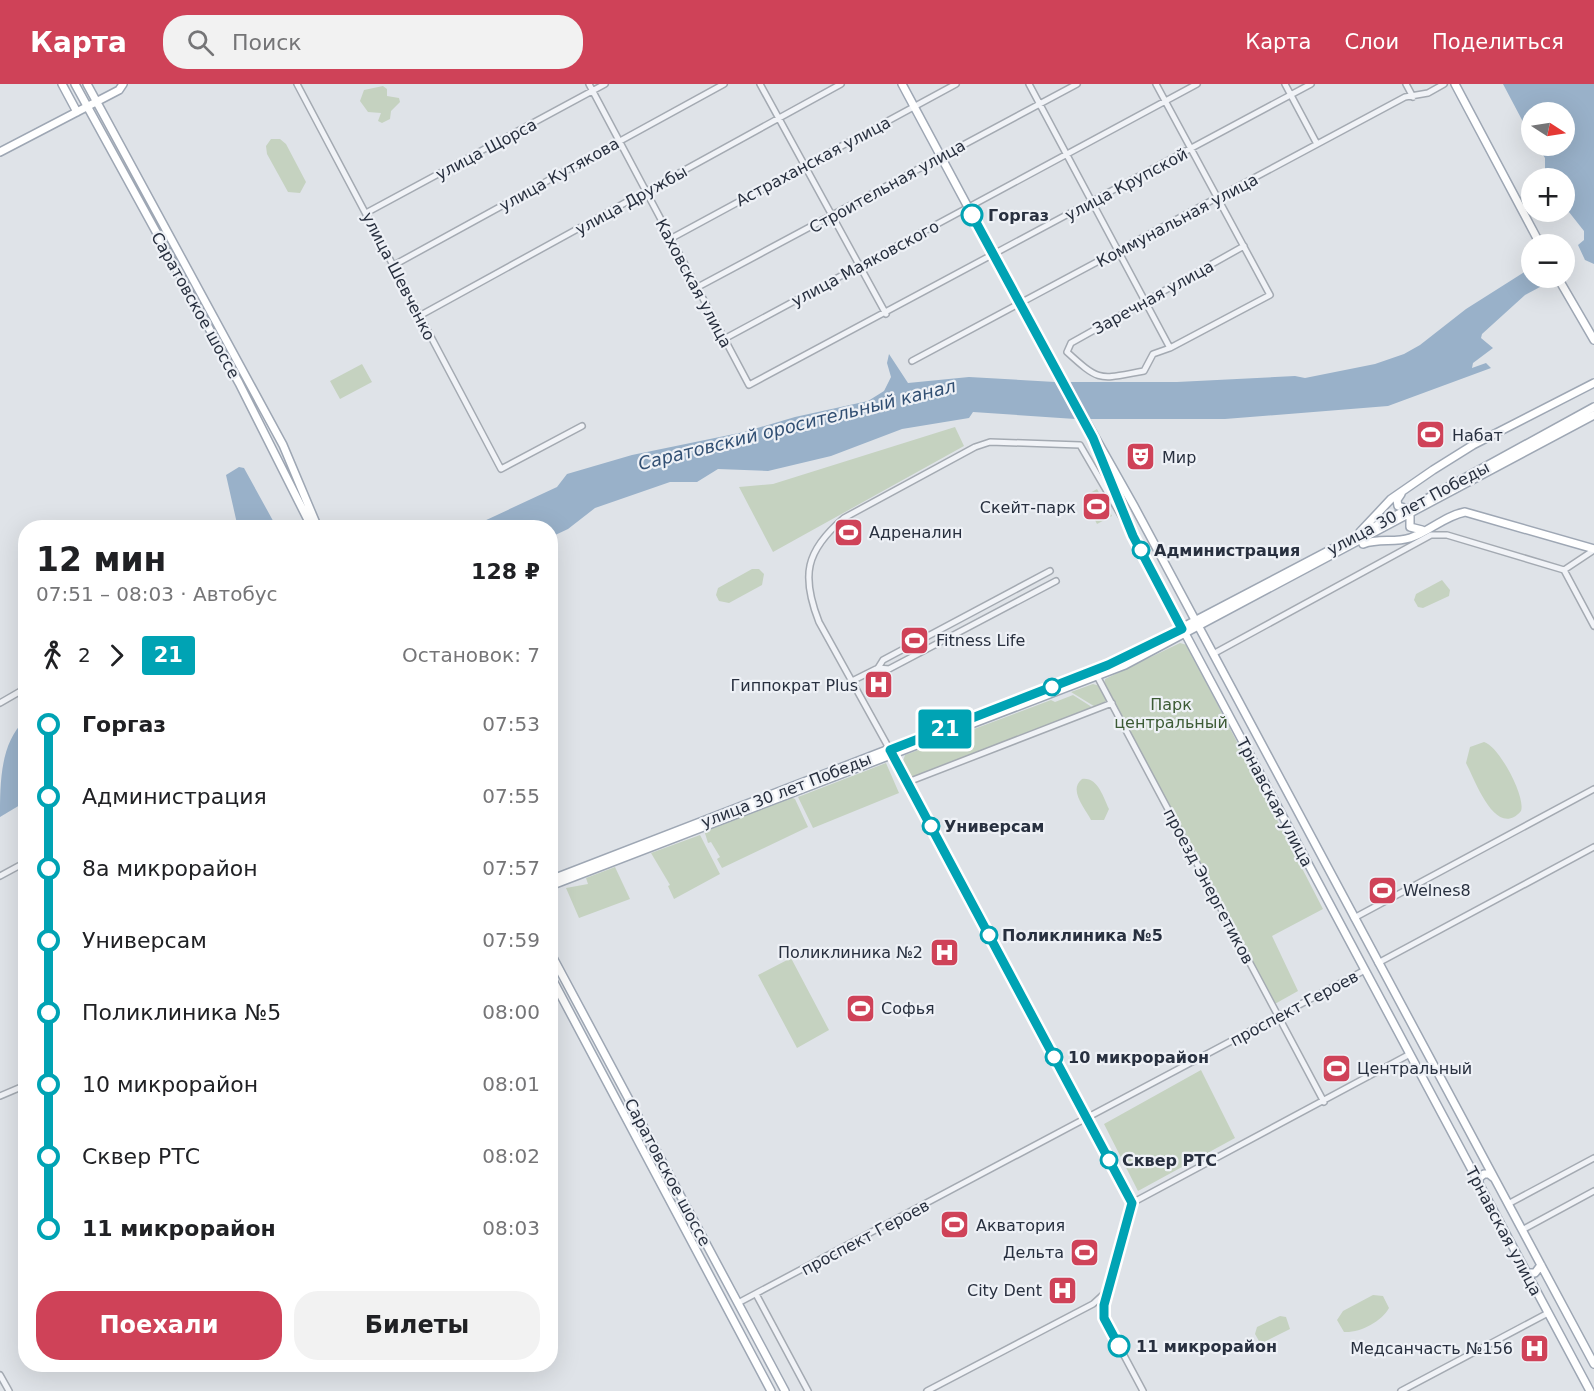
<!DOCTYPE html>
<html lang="ru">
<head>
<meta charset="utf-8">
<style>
	:root { --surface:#fff; --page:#f2f2f2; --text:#202124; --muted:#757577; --accent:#cf4258 }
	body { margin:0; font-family:"DejaVu Sans",sans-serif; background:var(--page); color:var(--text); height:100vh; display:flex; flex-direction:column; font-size:22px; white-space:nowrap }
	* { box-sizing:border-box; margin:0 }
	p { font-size:20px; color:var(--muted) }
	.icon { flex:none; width:33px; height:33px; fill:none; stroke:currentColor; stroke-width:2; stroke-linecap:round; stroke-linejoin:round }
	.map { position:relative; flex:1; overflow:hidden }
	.sheet { position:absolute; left:18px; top:436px; width:540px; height:852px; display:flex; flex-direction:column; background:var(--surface); border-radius:24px; box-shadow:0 6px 24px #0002 }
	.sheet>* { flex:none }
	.badge { padding:0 12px; border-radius:4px; font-size:21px; line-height:39px }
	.needle { width:39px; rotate:102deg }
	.controls { position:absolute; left:1521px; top:18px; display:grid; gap:12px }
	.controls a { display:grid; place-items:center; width:54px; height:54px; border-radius:50%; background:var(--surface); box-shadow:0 6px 24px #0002; font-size:30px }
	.map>.badge { position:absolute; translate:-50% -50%; box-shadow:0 0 0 3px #fff }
	.legs { display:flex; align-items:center; gap:9px; height:66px; padding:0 18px; font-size:20px }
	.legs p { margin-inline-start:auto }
	.overview { display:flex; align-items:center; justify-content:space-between; height:102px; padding:0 18px }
	h1 { font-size:33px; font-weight:700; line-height:45px }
	.button { display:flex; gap:12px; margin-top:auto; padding:12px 18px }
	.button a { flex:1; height:69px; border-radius:24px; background:var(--accent); color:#fff; font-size:24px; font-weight:700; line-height:69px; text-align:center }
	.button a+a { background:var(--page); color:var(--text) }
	ul { padding:0 18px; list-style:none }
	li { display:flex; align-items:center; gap:21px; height:72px; font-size:22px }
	li i { display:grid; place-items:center; width:9px; height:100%; margin:0 8px; background:currentColor }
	li i::after { content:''; width:15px; height:15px; margin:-8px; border:4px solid; border-radius:50%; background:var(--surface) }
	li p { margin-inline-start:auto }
	li:first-child i { background:linear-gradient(#0000 50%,currentColor 0) }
	li:last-child i { background:linear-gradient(currentColor 50%,#0000 0) }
	header { display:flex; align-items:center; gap:36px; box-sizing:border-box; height:84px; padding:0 30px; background:var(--accent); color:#fff }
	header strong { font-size:28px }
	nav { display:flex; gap:33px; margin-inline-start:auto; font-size:21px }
	.search { width:420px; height:54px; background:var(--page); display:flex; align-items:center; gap:15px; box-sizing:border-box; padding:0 21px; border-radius:24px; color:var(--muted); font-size:22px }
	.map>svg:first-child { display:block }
</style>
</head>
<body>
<header>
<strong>Карта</strong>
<div class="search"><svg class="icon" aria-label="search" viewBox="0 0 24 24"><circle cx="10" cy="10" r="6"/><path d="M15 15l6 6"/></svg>Поиск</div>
<nav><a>Карта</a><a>Слои</a><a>Поделиться</a></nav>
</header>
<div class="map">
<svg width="1594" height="1307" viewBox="0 0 1594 1307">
	<rect width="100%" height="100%" fill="#dfe3e8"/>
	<!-- green -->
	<path fill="#c5d2c0" d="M 383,2 L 387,5 L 387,12 L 399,14 L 400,18 L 391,27 L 390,35 L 382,39 L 378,37 L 381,29 L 368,28 L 360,17 L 364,6 Z
		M 271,55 L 280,55 L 286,60 L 306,98 L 300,109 L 288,108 L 267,70 L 266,62 Z
		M 362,280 L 372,298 L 340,315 L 330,297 Z
		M 955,343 L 964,362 L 773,468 L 739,403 L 773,400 Z
		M 1097,405 L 1112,432 L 1097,440 L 1083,413 Z
		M 752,485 L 759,485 L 764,490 L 762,501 L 729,519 L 719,517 L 716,511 L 718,504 Z
		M 1442,496 L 1450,506 L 1449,512 L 1423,524 L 1418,523 L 1414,516 L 1416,510 Z
		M 1180,559 L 1187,561 L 1323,825 L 1272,852 L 1298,907 L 1273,921 L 1104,601 L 1105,595 Z
		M 1093,600 L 1100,602 L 1107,616 L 1097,624 L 1071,608 Z
		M 1073,611 L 1095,625 L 912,695 L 903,677 L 905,671 L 1051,616 L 1055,618 Z
		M 1484,658 C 1499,662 1526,713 1521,727 C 1496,756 1475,696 1466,679 L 1470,663 Z
		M 886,679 L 899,709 L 813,744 L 798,713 Z
		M 1082,695 C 1098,693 1103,713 1109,725 L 1104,736 L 1091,736 C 1085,724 1068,706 1082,695 Z
		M 791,713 L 795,715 L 808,743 L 722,784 L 717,775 L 720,773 L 711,758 L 708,759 L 704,746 Z
		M 700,751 L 720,790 L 674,815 L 668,802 L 670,801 L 651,769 Z
		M 615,783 L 630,815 L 579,834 L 566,804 L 588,800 L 586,794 Z
		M 791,874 L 829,946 L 797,964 L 758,891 Z
		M 1201,986 L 1235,1054 L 1138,1107 L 1104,1040 Z
		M 1373,1211 L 1383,1212 L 1389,1224 C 1381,1238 1360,1249 1344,1248 L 1337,1236 L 1343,1227 Z
		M 1280,1232 L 1286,1233 L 1290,1245 L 1264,1258 L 1259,1257 L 1255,1250 L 1257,1243 Z"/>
	<!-- water -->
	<path fill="#99b1c9" d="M 1503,0 L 1594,0 L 1594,180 L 1585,176 L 1578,161 L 1584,156 L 1584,147 L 1565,123 L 1564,94 L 1545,94 L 1545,74 L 1537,62 L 1564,62 L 1564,28 L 1532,28 L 1531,53 Z
		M 1529,185 L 1531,185 L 1532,194 L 1539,194 L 1540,203 L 1525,211 L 1482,250 L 1481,254 L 1493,264 L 1473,279 L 1472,284 L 1486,279 L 1491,284 L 1388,322 L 1225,335 L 1075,335 L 973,328 L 969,334 L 902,345 L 831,372 L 768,387 L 718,385 L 697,398 L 670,398 L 595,424 L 568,445 L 551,453 L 550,444 L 469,444 L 557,403 L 567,390 L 632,371 L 744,348 L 795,333 L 868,317 L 884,307 L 891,293 L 887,279 L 889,270 L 908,299 L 969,293 L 1055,298 L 1177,298 L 1295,292 L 1305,294 L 1375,280 L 1404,270 L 1420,261 L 1466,225 Z
		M 239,383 L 244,384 L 277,444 L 238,444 L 226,391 Z
		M 25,636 L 25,718 L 0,733 C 0,700 0,659 25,636 Z"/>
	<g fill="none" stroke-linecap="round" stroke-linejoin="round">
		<defs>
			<path id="minor" d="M 297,0 L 501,385 L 582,342
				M 589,0 L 749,301 L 1311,0
				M 760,0 L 886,230
				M 1029,0 L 1170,264
				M 1156,0 L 1270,211 L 1170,264 L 1153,270 L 1144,287 C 1099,295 1101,299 1067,268 L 1071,259 L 1244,162
				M 1285,0 L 1317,60
				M 1406,0 L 1413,13
				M 366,129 L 605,0
				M 670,155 L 956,0
				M 394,181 L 724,0
				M 696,204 L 1077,0
				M 421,231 L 841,0
				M 724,255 L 1197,0
				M 912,277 L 1405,13 L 1428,9 L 1444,0
				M 1564,486 L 1594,542
				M 1213,570 L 1431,451 L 1447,451 L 1564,486 L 1594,466
				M 878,584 L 889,585 L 1056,497
				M 1097,592 L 1324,1018
				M 852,597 L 878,584 L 883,576 L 1050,487
				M 0,619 L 26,604
				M 890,666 L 819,538 C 801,492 805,467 844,434 L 975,363 L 990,358 L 1080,361 L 1130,447
				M 893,671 L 1132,1119 L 1104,1227 L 1104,1234 L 1143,1307
				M 908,698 L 1112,619
				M 0,792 L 26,778
				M 1354,834 L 1594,705
				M 1378,879 L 1594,763
				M 0,1012 L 26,1001
				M 1132,1119 L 1410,970
				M 1508,1120 L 1594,1074
				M 1522,1146 L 1594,1107
				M 756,1210 L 808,1307
				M 738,1219 L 1365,886
				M 0,1291 L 9,1307
				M 927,1307 L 1093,1220 L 1105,1209
				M 1401,1307 L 1548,1229"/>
			<path id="major" d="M 62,0 L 77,28
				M 75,0 L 239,299 L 312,444
				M 87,0 L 283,361 L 318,444
				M 902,0 L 1020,220 L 1134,422 L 1594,1280
				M 1455,0 L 1540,160
				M 0,68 L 119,6 L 123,0
				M 1558,194 L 1594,256
				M 1109,389 L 1141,467 L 1590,1307
				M 1401,410 L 1397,416 L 1398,422 L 1408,425
				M 1410,431 L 1410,443 L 1422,446
				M 1360,448 L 1391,415 L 1433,386 L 1473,361 L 1594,299
				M 1363,460 C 1379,454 1394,459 1410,454 C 1429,448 1444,432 1465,428 L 1594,465
				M 550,796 L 1122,575 L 1408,425 L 1594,323
				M 550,802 L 1125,581 L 1594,331
				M 550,868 L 785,1307
				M 550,891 L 771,1307
				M 1479,1099 L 1479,1094 L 1484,1090 L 1489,1090 L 1494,1094
				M 1527,1189 L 1535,1189 L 1541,1181"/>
		</defs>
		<!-- minor casing -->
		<use href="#minor" stroke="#a4aab2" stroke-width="8"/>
		<!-- major casing -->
		<use href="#major" stroke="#9ea7b4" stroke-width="10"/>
		<!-- minor -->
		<use href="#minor" stroke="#f1f3f7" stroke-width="5"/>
		<!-- major -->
		<use href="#major" stroke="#fff" stroke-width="7"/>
	</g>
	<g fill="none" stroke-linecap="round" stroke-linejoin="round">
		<defs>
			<path id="line-1" d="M 972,131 L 1093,354 L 1133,452 L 1182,545 L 1108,581 L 890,666 L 1132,1119 L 1104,1221 L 1104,1234 L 1119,1262"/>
		</defs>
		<!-- line-1 casing -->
		<use href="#line-1" stroke="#fff" stroke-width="14"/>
		<!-- line-1 -->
		<use href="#line-1" stroke="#00a3b4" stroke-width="9"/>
	</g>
	<!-- icons -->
	<defs>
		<symbol id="stadium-square" viewBox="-11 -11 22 22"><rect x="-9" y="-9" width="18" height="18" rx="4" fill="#cf4258" stroke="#eef1f6"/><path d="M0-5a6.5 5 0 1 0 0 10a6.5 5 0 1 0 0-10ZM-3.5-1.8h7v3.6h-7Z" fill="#fff"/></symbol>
		<symbol id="theatre-square" viewBox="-11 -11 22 22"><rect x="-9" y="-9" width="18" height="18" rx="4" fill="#cf4258" stroke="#eef1f6"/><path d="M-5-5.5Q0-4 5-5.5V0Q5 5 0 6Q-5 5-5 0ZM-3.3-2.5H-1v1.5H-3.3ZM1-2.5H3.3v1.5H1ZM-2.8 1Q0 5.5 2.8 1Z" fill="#fff"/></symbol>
		<symbol id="hospital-square" viewBox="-11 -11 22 22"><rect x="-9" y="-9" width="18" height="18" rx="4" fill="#cf4258" stroke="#eef1f6"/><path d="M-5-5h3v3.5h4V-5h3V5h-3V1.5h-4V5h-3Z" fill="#fff"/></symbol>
	</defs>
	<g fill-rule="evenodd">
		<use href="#stadium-square" x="1414" y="334" width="33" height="33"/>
		<use href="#theatre-square" x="1124" y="356" width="33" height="33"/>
		<use href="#stadium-square" x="1080" y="406" width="33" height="33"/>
		<use href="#stadium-square" x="832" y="432" width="33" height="33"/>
		<use href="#stadium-square" x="898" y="540" width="33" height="33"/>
		<use href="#hospital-square" x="862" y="584" width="33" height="33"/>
		<use href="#stadium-square" x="1366" y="790" width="33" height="33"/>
		<use href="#hospital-square" x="928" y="852" width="33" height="33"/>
		<use href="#stadium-square" x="844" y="908" width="33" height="33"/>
		<use href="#stadium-square" x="1320" y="968" width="33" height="33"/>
		<use href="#stadium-square" x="938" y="1124" width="33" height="33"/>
		<use href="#stadium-square" x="1068" y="1152" width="33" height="33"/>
		<use href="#hospital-square" x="1046" y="1190" width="33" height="33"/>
		<use href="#hospital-square" x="1518" y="1248" width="33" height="33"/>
	</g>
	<!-- markers -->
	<g fill="#fff" stroke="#00a3b4" stroke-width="3">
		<circle cx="972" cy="131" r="10"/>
		<circle cx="1141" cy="466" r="8"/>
		<circle cx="1052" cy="603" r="8"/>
		<circle cx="931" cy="742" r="8"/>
		<circle cx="989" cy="851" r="8"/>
		<circle cx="1054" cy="973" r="8"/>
		<circle cx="1109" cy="1076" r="8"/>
		<circle cx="1119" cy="1262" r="10"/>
	</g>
	<g text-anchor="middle" stroke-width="4.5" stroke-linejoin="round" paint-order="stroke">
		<!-- street labels -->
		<g font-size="16" fill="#28303f" stroke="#eef1f6">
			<text transform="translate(486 65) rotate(-28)" y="6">улица Щорса</text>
			<text transform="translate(813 77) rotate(-28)" y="6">Астраханская улица</text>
			<text transform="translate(559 90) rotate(-29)" y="6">улица Кутякова</text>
			<text transform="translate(1126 100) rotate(-28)" y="6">улица Крупской</text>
			<text transform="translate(887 102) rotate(-29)" y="6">Строительная улица</text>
			<text transform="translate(631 116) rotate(-29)" y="6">улица Дружбы</text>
			<text transform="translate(1177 136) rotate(-28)" y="6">Коммунальная улица</text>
			<text transform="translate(865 179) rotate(-28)" y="6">улица Маяковского</text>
			<text transform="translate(399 192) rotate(63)" y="6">улица Шевченко</text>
			<text transform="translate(694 199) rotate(62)" y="6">Каховская улица</text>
			<text transform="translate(1153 213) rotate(-29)" y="6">Заречная улица</text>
			<text transform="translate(196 221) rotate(61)" y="6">Саратовское шоссе</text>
			<text transform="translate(1408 424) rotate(-28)" y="6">улица 30 лет Победы</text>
			<text transform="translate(786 706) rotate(-21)" y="6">улица 30 лет Победы</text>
			<text transform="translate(1275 718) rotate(62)" y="6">Трнавская улица</text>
			<text transform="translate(1209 802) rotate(62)" y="6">проезд Энергетиков</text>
			<text transform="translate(1294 924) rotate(-28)" y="6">проспект Героев</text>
			<text transform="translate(668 1088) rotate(62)" y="6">Саратовское шоссе</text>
			<text transform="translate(1504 1147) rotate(62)" y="6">Трнавская улица</text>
			<text transform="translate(865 1153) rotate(-28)" y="6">проспект Героев</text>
		</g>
		<!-- stop labels -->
		<g font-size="16" font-weight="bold" fill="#28303f" stroke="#eef1f6" text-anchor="start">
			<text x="988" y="137">Горгаз</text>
			<text x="1154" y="472">Администрация</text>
			<text x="944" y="748">Универсам</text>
			<text x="1002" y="857">Поликлиника №5</text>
			<text x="1068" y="979">10 микрорайон</text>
			<text x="1122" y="1082">Сквер РТС</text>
			<text x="1136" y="1268">11 микрорайон</text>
		</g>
		<!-- poi labels -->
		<g font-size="16" fill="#28303f" stroke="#eef1f6" text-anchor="start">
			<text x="1452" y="357">Набат</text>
			<text x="1162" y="379">Мир</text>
			<text x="1076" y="429" text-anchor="end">Скейт-парк</text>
			<text x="869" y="454">Адреналин</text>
			<text x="936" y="562">Fitness Life</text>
			<text x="858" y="607" text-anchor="end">Гиппократ Plus</text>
			<text x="1403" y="812">Welnes8</text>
			<text x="923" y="874" text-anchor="end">Поликлиника №2</text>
			<text x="881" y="930">Софья</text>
			<text x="1357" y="990">Центральный</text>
			<text x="976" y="1147">Акватория</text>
			<text x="1064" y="1174" text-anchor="end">Дельта</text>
			<text x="1042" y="1212" text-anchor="end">City Dent</text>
			<text x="1513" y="1270" text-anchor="end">Медсанчасть №156</text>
		</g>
		<!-- park labels -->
		<g font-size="16" fill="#3c5b35" stroke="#eef1f6">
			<text x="1171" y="626">Парк<tspan x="1171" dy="18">центральный</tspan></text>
		</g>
		<!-- water labels -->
		<g font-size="18" font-style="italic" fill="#314f73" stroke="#eef1f6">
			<text transform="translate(797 341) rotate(-14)" y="6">Саратовский оросительный канал</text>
		</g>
	</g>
</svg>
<div class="controls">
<a><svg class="needle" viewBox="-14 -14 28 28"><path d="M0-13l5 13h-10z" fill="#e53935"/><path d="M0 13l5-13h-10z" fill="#757577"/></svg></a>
<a>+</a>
<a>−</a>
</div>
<b class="badge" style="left:945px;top:645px;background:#00a3b4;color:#fff">21</b>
<section class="sheet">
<div class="overview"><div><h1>12 мин</h1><p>07:51 – 08:03 · Автобус</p></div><b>128 ₽</b></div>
<div class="legs"><svg class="icon" aria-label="walk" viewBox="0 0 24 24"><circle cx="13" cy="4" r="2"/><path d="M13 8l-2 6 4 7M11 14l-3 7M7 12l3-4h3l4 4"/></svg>2<svg class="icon" aria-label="forward" viewBox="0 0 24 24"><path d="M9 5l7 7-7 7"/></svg><b class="badge" style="background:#00a3b4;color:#fff">21</b><p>Остановок: 7</p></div>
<ul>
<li><i style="color:#00a3b4"></i><b>Горгаз</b><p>07:53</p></li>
<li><i style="color:#00a3b4"></i><span>Администрация</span><p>07:55</p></li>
<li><i style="color:#00a3b4"></i><span>8а микрорайон</span><p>07:57</p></li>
<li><i style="color:#00a3b4"></i><span>Универсам</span><p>07:59</p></li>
<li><i style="color:#00a3b4"></i><span>Поликлиника №5</span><p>08:00</p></li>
<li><i style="color:#00a3b4"></i><span>10 микрорайон</span><p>08:01</p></li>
<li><i style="color:#00a3b4"></i><span>Сквер РТС</span><p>08:02</p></li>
<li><i style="color:#00a3b4"></i><b>11 микрорайон</b><p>08:03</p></li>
</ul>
<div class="button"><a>Поехали</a><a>Билеты</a></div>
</section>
</div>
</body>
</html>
